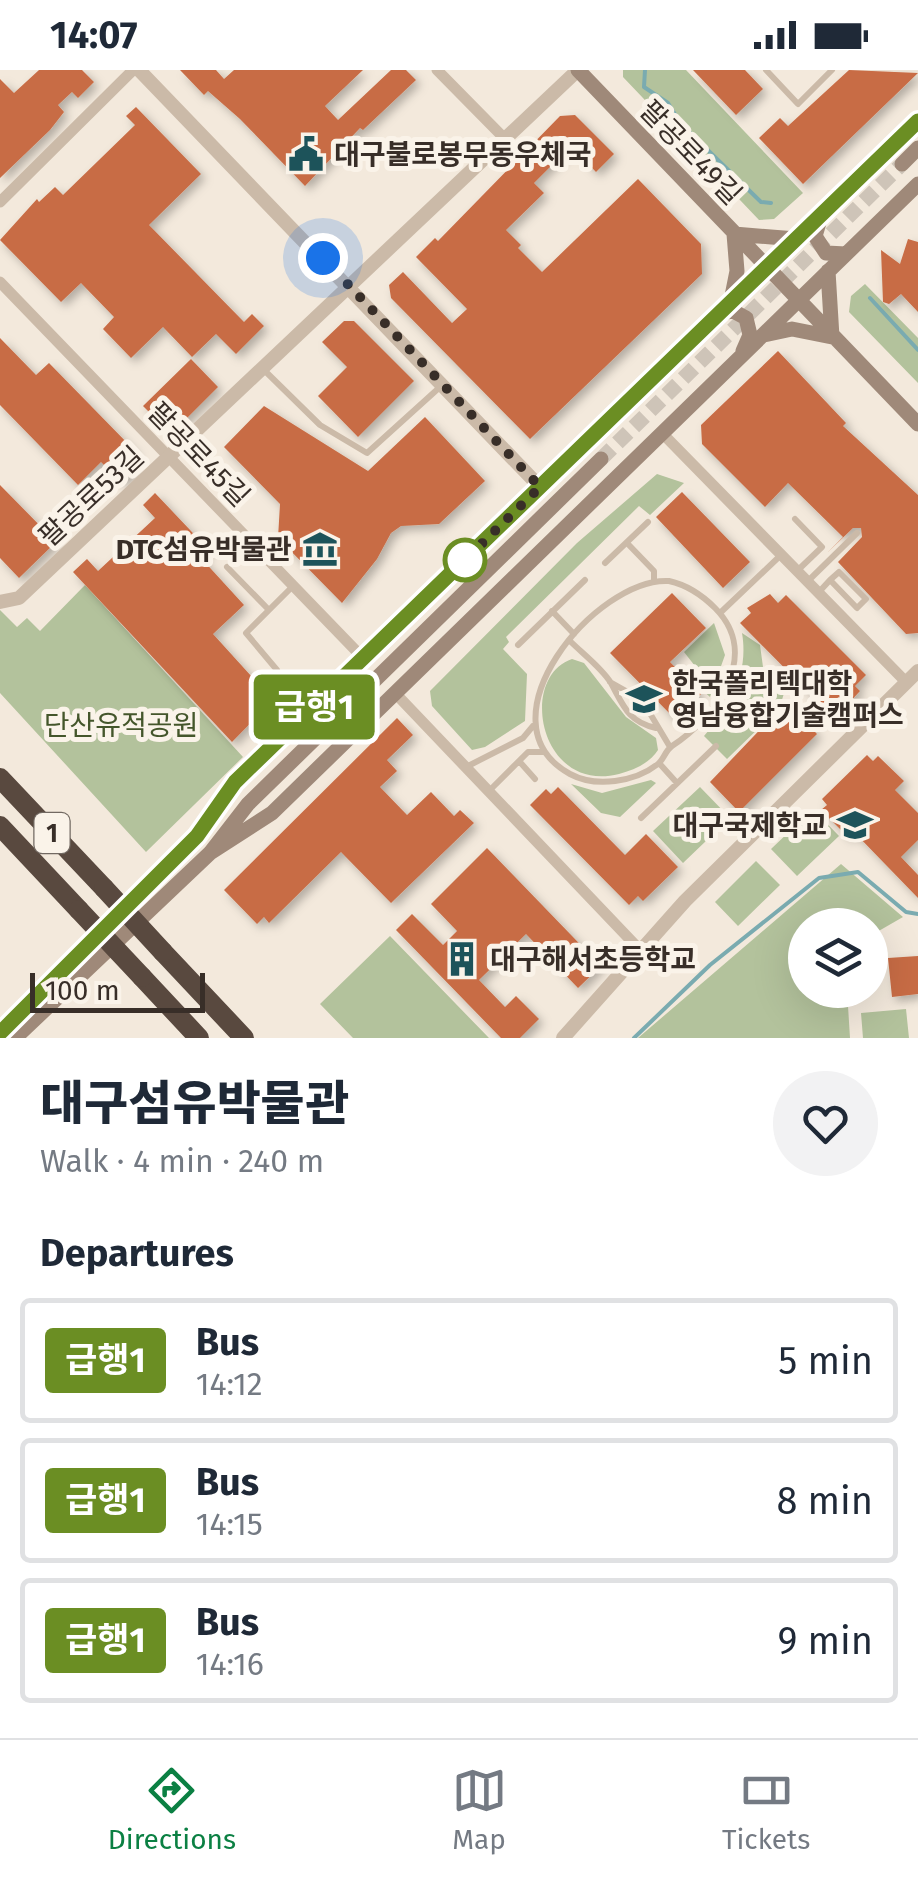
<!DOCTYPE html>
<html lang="en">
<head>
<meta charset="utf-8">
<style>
	:root { --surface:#fff; --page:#f2f2f3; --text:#1f2937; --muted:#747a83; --line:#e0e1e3; --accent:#0b8043 }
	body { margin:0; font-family:"Fira Sans","Noto Sans KR",sans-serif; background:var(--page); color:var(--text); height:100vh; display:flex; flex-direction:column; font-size:38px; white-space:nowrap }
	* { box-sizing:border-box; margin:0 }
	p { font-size:32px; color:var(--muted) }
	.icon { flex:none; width:55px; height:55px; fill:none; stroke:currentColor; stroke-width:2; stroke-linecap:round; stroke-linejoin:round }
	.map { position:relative; height:968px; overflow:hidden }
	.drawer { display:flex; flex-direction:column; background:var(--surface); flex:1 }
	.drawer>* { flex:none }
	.badge { padding:0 20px; border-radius:8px; font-size:35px; line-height:65px }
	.controls { position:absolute; left:788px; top:838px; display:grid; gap:20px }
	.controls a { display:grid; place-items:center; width:100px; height:100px; border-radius:50%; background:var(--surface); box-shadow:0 10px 40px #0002; font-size:50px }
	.scale { position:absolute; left:30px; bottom:25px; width:175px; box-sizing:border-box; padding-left:10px; border:5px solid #382e28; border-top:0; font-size:28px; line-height:35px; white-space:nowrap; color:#382e28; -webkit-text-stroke:8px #faf3e9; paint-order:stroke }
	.you { position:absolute; width:50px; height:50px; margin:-25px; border:8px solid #fff; border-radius:50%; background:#1a73e8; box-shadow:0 0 0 15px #1a73e833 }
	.map>.badge { position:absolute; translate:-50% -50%; box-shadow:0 0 0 5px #fff }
	h2 { padding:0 40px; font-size:38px; line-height:90px }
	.round { display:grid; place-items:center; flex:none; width:105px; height:105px; border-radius:52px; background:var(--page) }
	.head { display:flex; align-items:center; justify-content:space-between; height:170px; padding:0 40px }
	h1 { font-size:48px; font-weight:800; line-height:75px }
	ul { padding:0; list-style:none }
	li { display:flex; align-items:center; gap:30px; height:125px; margin:0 20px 15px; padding:0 20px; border:5px solid var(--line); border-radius:10px }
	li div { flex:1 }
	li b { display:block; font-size:38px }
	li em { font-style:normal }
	li .badge { min-width:110px; font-weight:700; text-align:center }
	.status { display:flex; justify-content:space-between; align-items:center; height:70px; padding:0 50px; background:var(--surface); direction:ltr }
	.status svg { height:28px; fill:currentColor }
	.menu { display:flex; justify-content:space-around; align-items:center; height:140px; border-top:2px solid var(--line); background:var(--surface); font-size:28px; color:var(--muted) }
	.menu a { display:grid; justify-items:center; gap:5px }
	.menu .active { color:var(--accent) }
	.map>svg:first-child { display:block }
</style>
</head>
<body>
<div class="status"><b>14:07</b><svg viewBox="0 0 49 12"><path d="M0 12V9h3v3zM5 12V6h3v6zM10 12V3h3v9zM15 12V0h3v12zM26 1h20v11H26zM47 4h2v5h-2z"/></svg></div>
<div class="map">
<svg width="918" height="968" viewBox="0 0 918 968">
	<defs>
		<filter id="shadow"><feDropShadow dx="4.5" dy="4.5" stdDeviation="5" flood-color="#0004"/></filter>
	</defs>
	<rect width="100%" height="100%" fill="#f3e9dc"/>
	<!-- green -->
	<path fill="#b3c29c" d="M 623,0 L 686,0 L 803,123 L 774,149 L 759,150 L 623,7 Z
		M 865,214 L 918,268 L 918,313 L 849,242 L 851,226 Z
		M 657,404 L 684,413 L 650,445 L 639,436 L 506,567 L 509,572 L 503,579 L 527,604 L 525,651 L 485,677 L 472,680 L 432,636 L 430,621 L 577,473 Z
		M 85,515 L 243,687 L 146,782 L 0,623 L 0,540 L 17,557 L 27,548 L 40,561 Z
		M 714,553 L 725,585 L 710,627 L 700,618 L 702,605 L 684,582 Z
		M 742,563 L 760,575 L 763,597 L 785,620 L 781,633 L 767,637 L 765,652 L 727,689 L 704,666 C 730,636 749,604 742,563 Z
		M 572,589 L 584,593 L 626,647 L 656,668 L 658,680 C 650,693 634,700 619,704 C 539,724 518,607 572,589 Z
		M 651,710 L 656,713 L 620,747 L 601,743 L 571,714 L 602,723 Z
		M 700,717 L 730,748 L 683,793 L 653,761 Z
		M 813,739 L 839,766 L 797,806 L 771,779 Z
		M 756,791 L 780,815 L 738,856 L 715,832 Z
		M 841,794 L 903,847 L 870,866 L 870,855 L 805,855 L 805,920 L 847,920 L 850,968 L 638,968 Z
		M 390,866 L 489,968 L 353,968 L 320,934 Z
		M 906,939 L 909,968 L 863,968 L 861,943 Z"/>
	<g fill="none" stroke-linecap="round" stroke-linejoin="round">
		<!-- stream -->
		<path stroke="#7aabb0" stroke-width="4" d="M 645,0 L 644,17 L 668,33 L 681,54 L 761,132 L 771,133
			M 870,228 L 918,280
			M 634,968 L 710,895 L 819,808 L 858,802 L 906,842 L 918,844"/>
	</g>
	<!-- building -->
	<path fill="#c86c45" filter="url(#shadow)" d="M 39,0 L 82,0 L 94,12 L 78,28 L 72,22 L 58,35 L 64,42 L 50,60 L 0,108 L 0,9 L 14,23 Z
		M 180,0 L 216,0 L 224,9 L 234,0 L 363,0 L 325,36 L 338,50 L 391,0 L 406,0 L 416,10 L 363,60 L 360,58 L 305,116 L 240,49 L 208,21 L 204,25 Z
		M 693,0 L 745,0 L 763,19 L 736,45 Z
		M 849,0 L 918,3 L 803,114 L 759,68 L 780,48 L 788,56 Z
		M 136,37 L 201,104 L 149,155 L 244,252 L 252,244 L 264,256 L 236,284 L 216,264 L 192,287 L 163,257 L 131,288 L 103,259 L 114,247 L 81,213 L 61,232 L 0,170 L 37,129 L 39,132 L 55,117 L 63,125 L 135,55 L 126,46 Z
		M 575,45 L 614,84 L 596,102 L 571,76 L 534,113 L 544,123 L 506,160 L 521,175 L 518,178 L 542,202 L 638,109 L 701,174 L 702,204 L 530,369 L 391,228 L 389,215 L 403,202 L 452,253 L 467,239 L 416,187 L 435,168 L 438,171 L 560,46 Z
		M 908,169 L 918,172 L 918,242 L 901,224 L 889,234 L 883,232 L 881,180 L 900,194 Z
		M 344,251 L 354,251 L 414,311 L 358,367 L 318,326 L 347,297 L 322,272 Z
		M 0,268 L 36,305 L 49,293 L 135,381 L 134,401 L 122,413 L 101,392 L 78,415 L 0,335 Z
		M 778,281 L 846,353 L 843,356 L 918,425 L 918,563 L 906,564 L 838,492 L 862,467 L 861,458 L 853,458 L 827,483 L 843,467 L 788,413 L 765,437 L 702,374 L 701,355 Z
		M 191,289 L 218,317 L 183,352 L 159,352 L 143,336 Z
		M 264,336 L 368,401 L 425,347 L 485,411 L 439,454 L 401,456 L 391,463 L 377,489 L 342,533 L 278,468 L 280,434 L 224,377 Z
		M 0,415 L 56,472 L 19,508 L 0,488 Z
		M 682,422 L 750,492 L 723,518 L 656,447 Z
		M 155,423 L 209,480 L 201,488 L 244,535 L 213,564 L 262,618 L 266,614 L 277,626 L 232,672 L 73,502 L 87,489 L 98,501 L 155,448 L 143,435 Z
		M 672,523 L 706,558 L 670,592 L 701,624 L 675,649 L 610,583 Z
		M 770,524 L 778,533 L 786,525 L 866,605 L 855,616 L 860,621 L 847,635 L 842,630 L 829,643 L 740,553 L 751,543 L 747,538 Z
		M 790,636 L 817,664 L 739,742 L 710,712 L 773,646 L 777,649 Z
		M 397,648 L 413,665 L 387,690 L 397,701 L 380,717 L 407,745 L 431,722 L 454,746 L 460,740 L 474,753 L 391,833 L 341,782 L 269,853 L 264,847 L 257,854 L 224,820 Z
		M 867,685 L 873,691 L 878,686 L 904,711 L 895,720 L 918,743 L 918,770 L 901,787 L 918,805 L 918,828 L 854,762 L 849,768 L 821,740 L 827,735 L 822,729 Z
		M 558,717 L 625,785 L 646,764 L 678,797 L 643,831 L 638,826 L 629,835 L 530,735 L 546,719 L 551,724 Z
		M 487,778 L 601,896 L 578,918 L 526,864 L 479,910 L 505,937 L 516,926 L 539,949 L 520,968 L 501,968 L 396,860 L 412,844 L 443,875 L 457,861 L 431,834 Z
		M 918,886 L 918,924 L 892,927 L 888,888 Z"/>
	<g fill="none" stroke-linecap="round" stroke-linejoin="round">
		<!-- secondary-tunnel -->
		<path stroke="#cec4b8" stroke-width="15" stroke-dasharray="15 8" stroke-linecap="butt" d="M 601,389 L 902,94"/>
		<!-- service -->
		<path stroke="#cbbaa8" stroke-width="6" d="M 766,0 L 798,34 L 832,0
			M 263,299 L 320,355 L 367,383 L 440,317
			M 795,449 L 822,477 L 797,501
			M 627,473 L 654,501 L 654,511
			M 605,493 L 648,452
			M 227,497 L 268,539
			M 669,511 C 687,515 702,525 715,538 C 763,586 714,649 672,676 C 665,681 664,689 658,694 C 635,712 596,718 570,704 C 476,652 596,507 669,511 Z
			M 808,511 L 857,463
			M 819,522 L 830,510 L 857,538 L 866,529 L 839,502 L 830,510
			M 552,541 L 574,564
			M 720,543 L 781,485
			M 570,571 C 582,583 602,598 611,613 C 623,635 628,652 656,658
			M 518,575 L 585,510
			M 277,600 L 246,563 L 292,517
			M 610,612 L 642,630 L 670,677
			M 519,691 L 535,709
			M 659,693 L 677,713
			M 466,697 L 523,668 L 533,656
			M 489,721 L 528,682 L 544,682
			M 641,748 L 716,676"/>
		<!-- minor -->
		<path stroke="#cbbaa8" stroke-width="11" d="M 437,0 L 506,70
			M 0,132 L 133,0
			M 0,212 L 364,589
			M 662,363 L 906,612
			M 396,624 L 640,880"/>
		<!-- tertiary -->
		<path stroke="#cbbaa8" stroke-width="14" d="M 139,0 L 540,417
			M 0,532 L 19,528 L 578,0
			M 563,968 L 685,831 L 918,601"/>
		<!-- secondary -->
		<path stroke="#9f8979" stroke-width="15" d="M 578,0 L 918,354
			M 902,94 L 918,78
			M 821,146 L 815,166 L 826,183 L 846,184
			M 731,231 L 737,201 L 734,164 L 796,169
			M 719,243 L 733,241 L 746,248 L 750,265 L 743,281
			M 764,265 L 792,259 L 832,267 L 828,201
			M 210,783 L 272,743 L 918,114
			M 0,963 L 197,766 L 235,712 L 918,50
			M 15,968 L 210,783 L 248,734 L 601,389"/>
		<!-- motorway -->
		<path stroke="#59493f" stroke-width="20" d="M 0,708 L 104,818
			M 0,756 L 79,840
			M 163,882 L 244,968
			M 142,907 L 199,968"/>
		<!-- motorway-bridge -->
		<path stroke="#59493f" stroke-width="20" d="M 104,818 L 163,882
			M 79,840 L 142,907"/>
	</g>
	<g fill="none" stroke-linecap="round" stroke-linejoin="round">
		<defs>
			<path id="line" d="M 0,963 L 197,766 L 235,712 L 918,51"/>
		</defs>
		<!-- line casing -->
		<use href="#line" stroke="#fff" stroke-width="22"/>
		<!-- line -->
		<use href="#line" stroke="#6b8e23" stroke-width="15"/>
		<!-- walk -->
		<path stroke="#382e28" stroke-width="10" stroke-dasharray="0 18" d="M 323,188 L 540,417 L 465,490"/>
	</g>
	<!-- icons -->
	<defs>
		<symbol id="civic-bare" viewBox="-9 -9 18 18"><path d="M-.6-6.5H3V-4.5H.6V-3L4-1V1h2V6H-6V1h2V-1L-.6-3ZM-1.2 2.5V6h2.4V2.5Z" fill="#1d535a" stroke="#faf3e9" stroke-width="2.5" paint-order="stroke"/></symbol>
		<symbol id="museum-bare" viewBox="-9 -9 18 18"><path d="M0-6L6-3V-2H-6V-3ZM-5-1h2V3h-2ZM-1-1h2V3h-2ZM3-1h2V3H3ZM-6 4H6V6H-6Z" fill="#1d535a" stroke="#faf3e9" stroke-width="2.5" paint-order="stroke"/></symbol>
		<symbol id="university-bare" viewBox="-9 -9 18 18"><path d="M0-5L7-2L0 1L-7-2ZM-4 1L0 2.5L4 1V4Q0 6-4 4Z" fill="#1d535a" stroke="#faf3e9" stroke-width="2.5" paint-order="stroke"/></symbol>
		<symbol id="school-bare" viewBox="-9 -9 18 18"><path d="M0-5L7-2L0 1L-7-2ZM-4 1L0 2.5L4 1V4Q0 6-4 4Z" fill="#1d535a" stroke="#faf3e9" stroke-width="2.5" paint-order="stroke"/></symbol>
		<symbol id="building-bare" viewBox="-9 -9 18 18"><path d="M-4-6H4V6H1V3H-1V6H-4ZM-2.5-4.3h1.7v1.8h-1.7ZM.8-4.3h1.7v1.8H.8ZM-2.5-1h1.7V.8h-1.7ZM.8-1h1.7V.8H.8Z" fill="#1d535a" stroke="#faf3e9" stroke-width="2.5" paint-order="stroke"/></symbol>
	</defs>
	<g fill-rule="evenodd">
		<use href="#civic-bare" x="281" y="59" width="50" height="50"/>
		<use href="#museum-bare" x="295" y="454" width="50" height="50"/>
		<use href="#university-bare" x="619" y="604" width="50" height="50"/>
		<use href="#school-bare" x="830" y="730" width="50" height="50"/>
		<use href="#building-bare" x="437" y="864" width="50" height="50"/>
	</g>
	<!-- markers -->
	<circle fill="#fff" stroke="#6b8e23" stroke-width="5" cx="465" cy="490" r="20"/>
	<g text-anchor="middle" stroke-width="10" stroke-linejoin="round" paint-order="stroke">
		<!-- shield labels -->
		<rect fill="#faf3e9" stroke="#726962" stroke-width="2.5" x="34.5" y="743" width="35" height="40" rx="8"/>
		<g font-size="25" font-weight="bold" fill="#382e28">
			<text x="52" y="772">1</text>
		</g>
		<!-- street labels -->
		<g font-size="28" fill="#382e28" stroke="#faf3e9">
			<text transform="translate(691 82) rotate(46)" y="10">팔공로49길</text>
			<text transform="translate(199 384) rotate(46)" y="10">팔공로45길</text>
			<text transform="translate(91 426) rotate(-43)" y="10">팔공로53길</text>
		</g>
		<!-- poi labels -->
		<g font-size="28" font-weight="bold" fill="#382e28" stroke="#faf3e9" text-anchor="start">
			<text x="334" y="94">대구불로봉무동우체국</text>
			<text x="292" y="489" text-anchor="end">DTC섬유박물관</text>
			<text x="672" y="623">한국폴리텍대학<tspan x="672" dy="32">영남융합기술캠퍼스</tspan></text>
			<text x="827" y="765" text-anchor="end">대구국제학교</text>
			<text x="490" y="899">대구해서초등학교</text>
		</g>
		<!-- park labels -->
		<g font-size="28" fill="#44562b" stroke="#faf3e9">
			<text x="121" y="665">단산유적공원</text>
		</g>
	</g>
</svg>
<div class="controls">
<a><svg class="icon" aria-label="layers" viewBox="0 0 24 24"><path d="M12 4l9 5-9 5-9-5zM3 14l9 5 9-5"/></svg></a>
</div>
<div class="scale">100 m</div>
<div class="you" style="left:323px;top:188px"></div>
<b class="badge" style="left:314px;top:637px;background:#6b8e23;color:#fff">급행1</b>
</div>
<section class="drawer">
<div class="head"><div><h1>대구섬유박물관</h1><p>Walk · 4 min · 240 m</p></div><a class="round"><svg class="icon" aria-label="heart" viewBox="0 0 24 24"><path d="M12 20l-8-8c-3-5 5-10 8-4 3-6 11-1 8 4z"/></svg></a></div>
<h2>Departures</h2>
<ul>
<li><span class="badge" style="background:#6b8e23;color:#fff">급행1</span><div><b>Bus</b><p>14:12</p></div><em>5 min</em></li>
<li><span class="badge" style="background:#6b8e23;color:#fff">급행1</span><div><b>Bus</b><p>14:15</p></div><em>8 min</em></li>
<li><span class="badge" style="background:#6b8e23;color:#fff">급행1</span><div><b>Bus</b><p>14:16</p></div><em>9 min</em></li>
</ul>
</section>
<nav class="menu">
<a class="active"><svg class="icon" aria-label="directions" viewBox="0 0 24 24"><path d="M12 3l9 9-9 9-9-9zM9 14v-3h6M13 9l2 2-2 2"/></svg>Directions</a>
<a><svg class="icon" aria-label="map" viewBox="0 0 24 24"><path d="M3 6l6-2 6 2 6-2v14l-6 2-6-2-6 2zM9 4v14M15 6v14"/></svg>Map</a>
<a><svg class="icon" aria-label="tickets" viewBox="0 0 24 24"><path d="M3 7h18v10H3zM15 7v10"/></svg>Tickets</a>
</nav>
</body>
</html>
